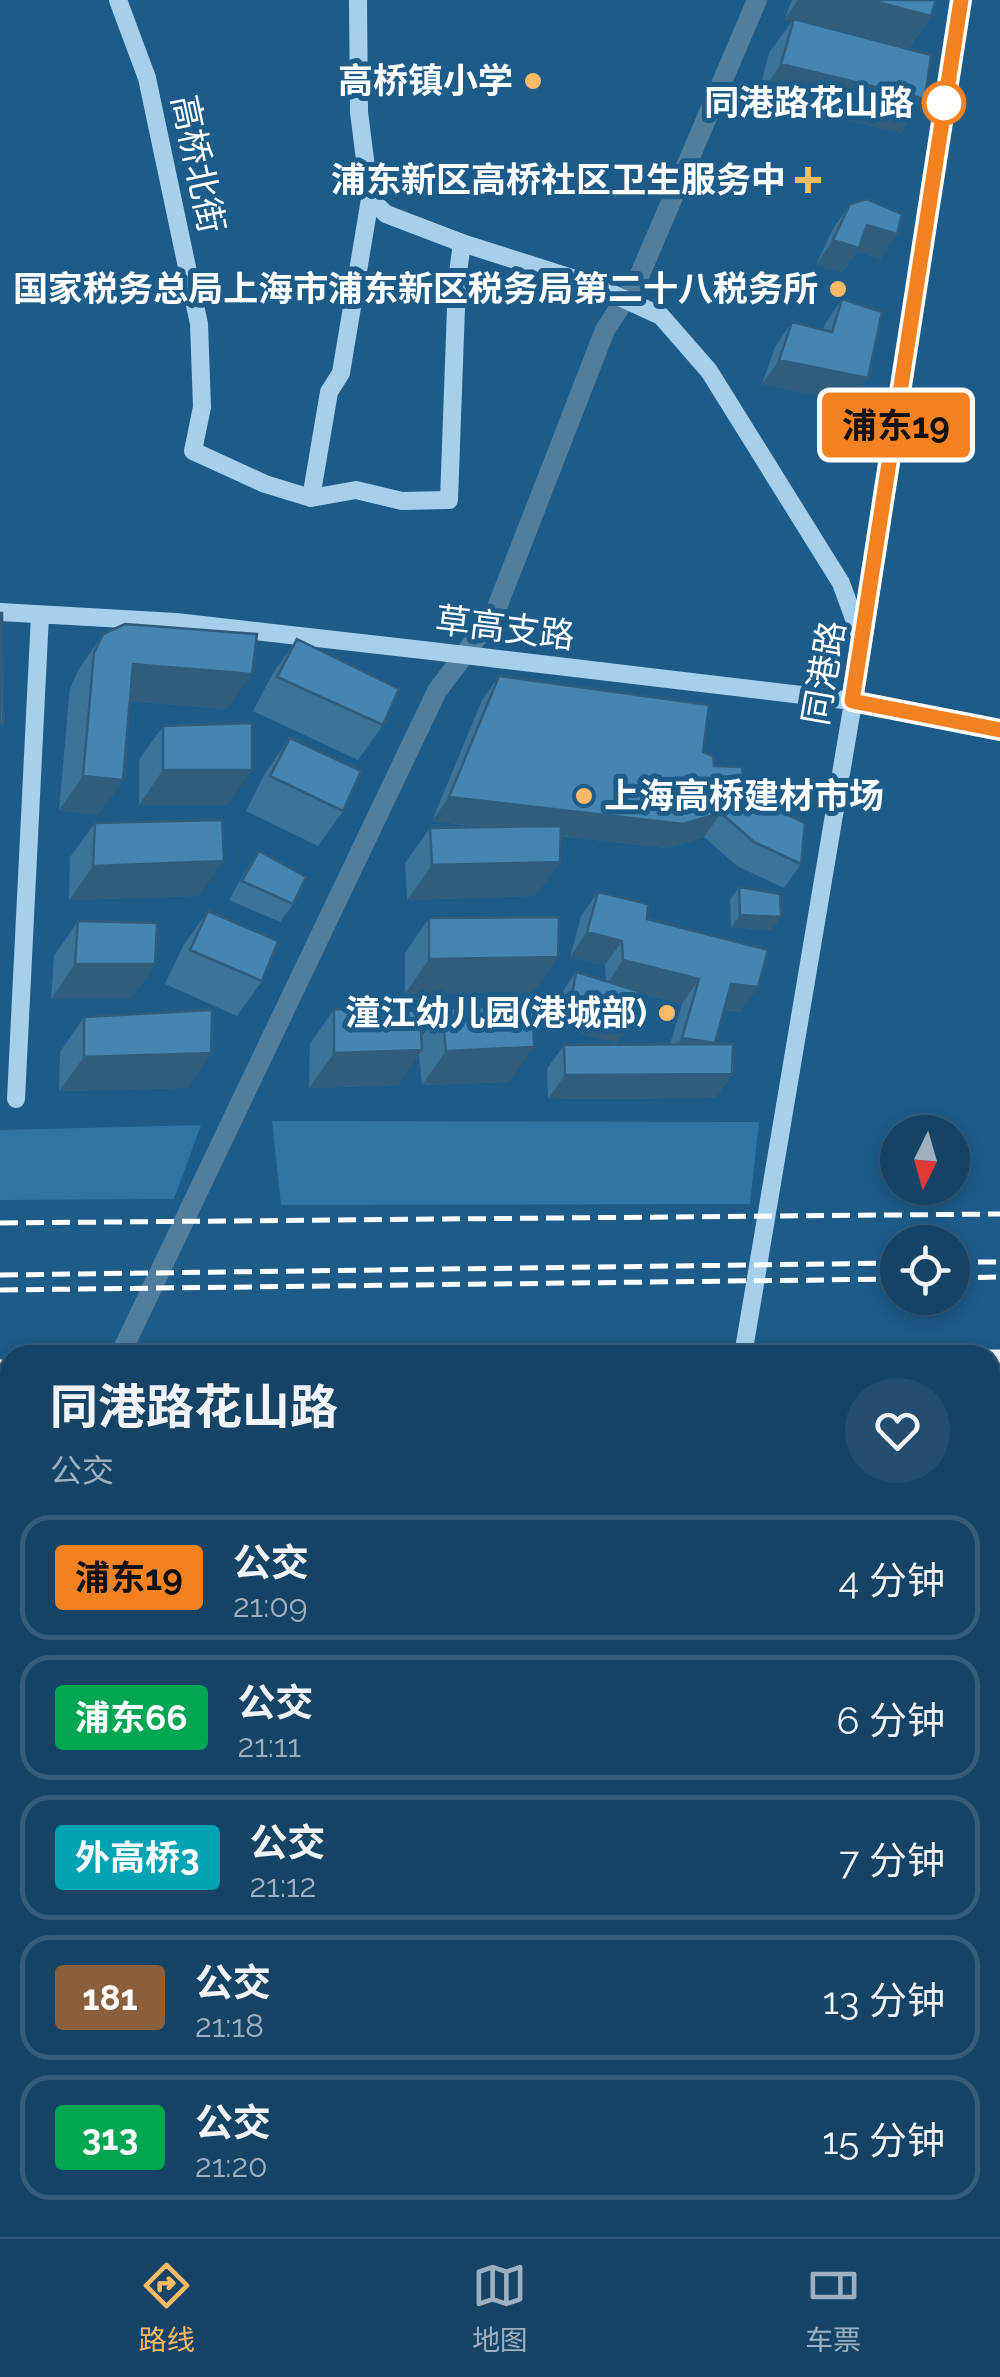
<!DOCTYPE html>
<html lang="zh">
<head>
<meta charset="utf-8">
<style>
	:root { --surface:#164466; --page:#234e6f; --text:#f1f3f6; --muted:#9eb0bf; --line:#355c7a; --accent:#fbba65 }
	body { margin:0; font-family:Raleway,"Noto Sans SC",sans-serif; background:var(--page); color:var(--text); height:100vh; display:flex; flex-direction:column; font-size:38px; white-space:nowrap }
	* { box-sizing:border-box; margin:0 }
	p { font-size:32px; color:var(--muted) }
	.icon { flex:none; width:55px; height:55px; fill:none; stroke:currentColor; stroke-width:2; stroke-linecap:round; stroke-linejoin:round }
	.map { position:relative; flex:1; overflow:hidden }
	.drawer { position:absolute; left:0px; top:1345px; width:1000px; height:892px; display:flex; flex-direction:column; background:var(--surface); border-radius:30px 30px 0 0; box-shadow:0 5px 15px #0003,0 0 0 2px var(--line) }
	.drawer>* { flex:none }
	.badge { padding:0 20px; border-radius:8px; font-size:35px; line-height:65px }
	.needle { width:65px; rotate:185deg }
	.controls { position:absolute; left:880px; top:1115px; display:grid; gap:20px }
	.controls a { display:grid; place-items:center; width:90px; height:90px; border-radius:50%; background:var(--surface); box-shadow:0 5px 15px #0003,0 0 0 2px var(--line); font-size:50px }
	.map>.badge { position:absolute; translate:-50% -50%; box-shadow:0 0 0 5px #fff }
	.round { display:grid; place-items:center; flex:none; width:105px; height:105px; border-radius:52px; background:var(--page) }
	.overview { display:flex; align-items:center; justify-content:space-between; height:170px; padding:0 50px }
	h1 { font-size:48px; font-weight:700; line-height:75px }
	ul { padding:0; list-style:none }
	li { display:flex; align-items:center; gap:30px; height:125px; margin:0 20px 15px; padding:0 30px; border:5px solid var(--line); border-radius:30px }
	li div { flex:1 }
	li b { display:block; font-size:38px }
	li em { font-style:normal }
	li .badge { min-width:110px; font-weight:700; text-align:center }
	.tab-bar { display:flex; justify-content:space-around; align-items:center; height:140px; border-top:2px solid var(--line); background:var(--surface); font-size:28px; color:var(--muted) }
	.tab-bar a { display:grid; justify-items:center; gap:5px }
	.tab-bar .active { color:var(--accent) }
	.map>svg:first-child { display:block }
</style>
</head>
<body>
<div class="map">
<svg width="1000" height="2237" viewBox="0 0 1000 2237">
	<rect width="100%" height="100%" fill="#1d5b88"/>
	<!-- green -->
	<path fill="#2d74a4" d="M 272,1121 L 759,1122 L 750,1204 L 281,1205 Z
		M 201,1125 L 174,1199 L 0,1200 L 0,1130 Z
		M 10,1649 L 10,2228 L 653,2228 L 654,2237 L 0,2237 L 0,1671 Z"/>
	<!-- water -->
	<path fill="#517e9d" stroke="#9acced" stroke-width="2.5" d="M 65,2228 L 374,2228 L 342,2237 L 61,2237 Z
		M 378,2228 L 605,2228 L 580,2237 L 411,2237 Z"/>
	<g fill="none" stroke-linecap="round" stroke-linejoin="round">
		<!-- stream -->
		<path stroke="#9acced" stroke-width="5" d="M 0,1595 L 10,1574
			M 0,1996 L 10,1994"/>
		<!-- canal -->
		<path stroke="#517e9d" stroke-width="20" d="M 120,1355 L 437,691 L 494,615 L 605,330 L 638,279 L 757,0"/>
		<!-- river -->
		<path stroke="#517e9d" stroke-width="32" d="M 990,2187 L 1000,2186"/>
		<!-- minor -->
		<path stroke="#a6cfeb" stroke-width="18" d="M 118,0 L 147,78 L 199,324 L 202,407 L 193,451 L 265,484 L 311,498 L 329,392 L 341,373 L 370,199
			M 358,0 L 359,112 L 370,199 L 386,214 L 462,243 L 591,284 L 661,316 L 709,371 L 841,583 L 862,641
			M 311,498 L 356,490 L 402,501 L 449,500 L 457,280 L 462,243
			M 0,612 L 176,622 L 423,650 L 852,701 L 1000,730
			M 16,1099 L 40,615
			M 743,1355 L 863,643 L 961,0
			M 0,1709 L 10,1690
			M 0,2051 L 10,2051
			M 0,2156 L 10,2153
			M 111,2228 L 112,2237
			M 609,2228 L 612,2237
			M 666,2228 L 666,2237
			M 860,2237 L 905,2228"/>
		<!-- major -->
		<path stroke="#ebf5ff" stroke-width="25" d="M 990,1362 L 1000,1362
			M 0,1372 L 10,1372
			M 990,1396 L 1000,1396
			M 0,1410 L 10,1410"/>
		<!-- rail -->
		<path stroke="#fff" stroke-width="5" stroke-dasharray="18 8" stroke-linecap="butt" d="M 0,1223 L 1000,1214
			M 952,1262 L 1000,1262
			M 0,1275 L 898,1263
			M 952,1278 L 1000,1277
			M 0,1290 L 898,1279"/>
	</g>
	<!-- wall -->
	<path fill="#3b7298" d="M 792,0 L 936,0 L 931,16 L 908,49 L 901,133 L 757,99 L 769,53 L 792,21 L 784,20 Z
		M 850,204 L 897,234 L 880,259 L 857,251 L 842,272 L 816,265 L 833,229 Z
		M 842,299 L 868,378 L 851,402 L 762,384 L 775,347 L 792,322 L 823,330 L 825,324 Z
		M 103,634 L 227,709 L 130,701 L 99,815 L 59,810 L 70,688 L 79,669 Z
		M 297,639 L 383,725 L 358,760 L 253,711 L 273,673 Z
		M 499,676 L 703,752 L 714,766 L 743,777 L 801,864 L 784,888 L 737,866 L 704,837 L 666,848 L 560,836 L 536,896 L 407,900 L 405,863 L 430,828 L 482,827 L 432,821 L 482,700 Z
		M 163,726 L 228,805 L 139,805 L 139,760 Z
		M 290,738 L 343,811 L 318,846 L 246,811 L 265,773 Z
		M 95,823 L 199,896 L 69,900 L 70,857 Z
		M 259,851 L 293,904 L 280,922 L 229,900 L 246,870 Z
		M 739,887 L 772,930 L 731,927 L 730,900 Z
		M 598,892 L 647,919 L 741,1012 L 724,1010 L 715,1044 L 732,1074 L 715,1098 L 548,1099 L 547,1069 L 564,1045 L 670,1044 L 682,1004 L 638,993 L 629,1024 L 616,1043 L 557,1027 L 563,991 L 576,972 L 606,981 L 605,965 L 570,957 L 581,916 Z
		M 208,911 L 262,981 L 237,1016 L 165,984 L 183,946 Z
		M 429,918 L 534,992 L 405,994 L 405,953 Z
		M 78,921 L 155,964 L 131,999 L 51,999 L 54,956 Z
		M 442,1008 L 510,1082 L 422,1085 L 419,1054 L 398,1085 L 309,1088 L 310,1044 L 334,1009 L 421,1038 Z
		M 84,1017 L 211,1053 L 187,1088 L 59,1091 L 60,1052 Z
		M 915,2228 L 990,2228 L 1000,2237 L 908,2237 Z"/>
	<!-- shaded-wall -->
	<path fill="#305d7c" d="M 798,0 L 869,0 L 931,16 L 907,50 L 784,20 Z
		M 781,64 L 925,99 L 901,133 L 757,99 Z
		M 867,225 L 897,234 L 880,259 L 857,251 L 842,272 L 816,265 L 833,240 Z
		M 779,360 L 868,378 L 851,402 L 762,384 Z
		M 133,664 L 252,674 L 227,709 L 109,699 Z
		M 163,770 L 252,770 L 228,805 L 139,805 Z
		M 83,776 L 123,780 L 99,815 L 59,810 Z
		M 449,797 L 721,813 L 704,837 L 666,848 L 432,821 Z
		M 224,861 L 199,896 L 69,900 L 93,866 Z
		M 560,862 L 536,896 L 407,900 L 432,865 Z
		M 740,915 L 781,917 L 772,930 L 731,927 Z
		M 587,932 L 622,941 L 605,965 L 570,957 Z
		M 558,957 L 534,992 L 405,994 L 429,959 Z
		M 623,960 L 699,979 L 682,1004 L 606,985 Z
		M 75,964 L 155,964 L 131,999 L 51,999 Z
		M 731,984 L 758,987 L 741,1012 L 714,1008 Z
		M 570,1009 L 629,1024 L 616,1043 L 557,1027 Z
		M 682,1038 L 715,1043 L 665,1063 Z
		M 534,1047 L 510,1082 L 422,1085 L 446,1051 Z
		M 422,1050 L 398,1085 L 309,1088 L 334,1053 Z
		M 211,1053 L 187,1088 L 59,1091 L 84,1057 Z
		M 732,1074 L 715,1098 L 548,1099 L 565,1075 Z"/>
	<!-- building -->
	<path fill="#4585b1" stroke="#305d7c" stroke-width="2.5" d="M 869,0 L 936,0 L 931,16 Z
		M 794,19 L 931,55 L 925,99 L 781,64 Z
		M 867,199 L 902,214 L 897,234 L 867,225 L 859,248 L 833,240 L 850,204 Z
		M 842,299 L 882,312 L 868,378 L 779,360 L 792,322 L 832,332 Z
		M 0,613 L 2,613 L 3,724 L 0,724 Z
		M 125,624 L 257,634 L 252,674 L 133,664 L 123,780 L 83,776 L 94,653 L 103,634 Z
		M 297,639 L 399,689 L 383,725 L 277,677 Z
		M 499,676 L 709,705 L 703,752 L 713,756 L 714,766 L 742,767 L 743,777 L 759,795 L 777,810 L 805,823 L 801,864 L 754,842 L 721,813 L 683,824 L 449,797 Z
		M 252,723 L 252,770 L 163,770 L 163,726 Z
		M 290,738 L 361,771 L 343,811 L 270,776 Z
		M 222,820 L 224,861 L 93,866 L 95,823 Z
		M 561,826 L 560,862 L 432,865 L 430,828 Z
		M 259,851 L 306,877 L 293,904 L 242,881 Z
		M 739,887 L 780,894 L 781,917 L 740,915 Z
		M 598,892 L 648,904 L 647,919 L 768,950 L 758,987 L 731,984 L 715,1043 L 682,1038 L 699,979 L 623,960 L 622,941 L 587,932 Z
		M 208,911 L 278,941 L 262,981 L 190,950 Z
		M 559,917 L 558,957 L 429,959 L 429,918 Z
		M 78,921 L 157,923 L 155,964 L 75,964 Z
		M 576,972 L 638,991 L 629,1024 L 570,1009 Z
		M 533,1006 L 534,1047 L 446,1051 L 442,1008 Z
		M 334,1009 L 420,1011 L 422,1050 L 334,1053 Z
		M 212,1010 L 211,1053 L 84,1057 L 84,1017 Z
		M 733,1044 L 732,1074 L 565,1075 L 564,1045 Z
		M 1000,2207 L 1000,2237 L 923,2237 L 922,2228 L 990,2228 L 990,2209 Z"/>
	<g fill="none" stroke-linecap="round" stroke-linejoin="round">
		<defs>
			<path id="line" d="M 961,0 L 852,701 L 1000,730"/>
		</defs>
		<!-- line casing -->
		<use href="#line" stroke="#fff" stroke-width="22"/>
		<!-- line -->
		<use href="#line" stroke="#f58220" stroke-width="15"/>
	</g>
	<!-- markers -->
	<g fill="#fbba65" stroke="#1d5b88" stroke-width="4">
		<circle cx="533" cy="81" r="10"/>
		<path d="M803 165h10v10h10v10h-10v10h-10v-10h-10v-10h10z"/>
		<circle cx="838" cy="289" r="10"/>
		<circle cx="584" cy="796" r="10"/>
		<circle cx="667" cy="1013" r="10"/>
	</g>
	<circle fill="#fff" stroke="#f58220" stroke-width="5" cx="944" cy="103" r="20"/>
	<g text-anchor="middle" stroke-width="10" stroke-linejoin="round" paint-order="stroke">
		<!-- poi labels -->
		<g font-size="35" font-weight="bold" fill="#fff" stroke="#1d5b88" text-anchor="end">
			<text x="513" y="93">高桥镇小学</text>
			<text x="786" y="192">浦东新区高桥社区卫生服务中</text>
			<text x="818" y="301">国家税务总局上海市浦东新区税务局第二十八税务所</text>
			<text x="604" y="808" text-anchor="start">上海高桥建材市场</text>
			<text x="647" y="1025">潼江幼儿园(港城部)</text>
		</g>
		<!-- stop labels -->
		<g font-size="35" font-weight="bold" fill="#fff" stroke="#1d5b88" text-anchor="end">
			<text x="914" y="115">同港路花山路</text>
		</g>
		<!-- street labels -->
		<g font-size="35" fill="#fff" stroke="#1d5b88">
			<text transform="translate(198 164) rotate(78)" y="12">高桥北街</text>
			<text transform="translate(505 628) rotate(7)" y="12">草高支路</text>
			<text transform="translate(824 673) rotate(-80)" y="12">同港路</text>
		</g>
	</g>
</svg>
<div class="controls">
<a><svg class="needle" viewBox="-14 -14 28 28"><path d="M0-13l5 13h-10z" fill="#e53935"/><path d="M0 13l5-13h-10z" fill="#9eb0bf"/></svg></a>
<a><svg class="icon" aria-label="locate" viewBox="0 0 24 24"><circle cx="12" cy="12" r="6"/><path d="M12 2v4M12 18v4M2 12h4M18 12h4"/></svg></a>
</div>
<b class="badge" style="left:896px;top:425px;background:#f58220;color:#111">浦东19</b>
<section class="drawer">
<div class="overview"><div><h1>同港路花山路</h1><p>公交</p></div><a class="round"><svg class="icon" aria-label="heart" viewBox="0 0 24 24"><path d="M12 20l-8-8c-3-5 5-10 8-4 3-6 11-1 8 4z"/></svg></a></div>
<ul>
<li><span class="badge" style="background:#f58220;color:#111">浦东19</span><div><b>公交</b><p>21:09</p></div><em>4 分钟</em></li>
<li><span class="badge" style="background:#00a651;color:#fff">浦东66</span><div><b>公交</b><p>21:11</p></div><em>6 分钟</em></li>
<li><span class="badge" style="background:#00a3b4;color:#fff">外高桥3</span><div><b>公交</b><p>21:12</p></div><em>7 分钟</em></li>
<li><span class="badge" style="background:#8b5e3c;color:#fff">181</span><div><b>公交</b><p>21:18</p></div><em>13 分钟</em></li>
<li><span class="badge" style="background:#00a651;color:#fff">313</span><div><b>公交</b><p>21:20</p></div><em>15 分钟</em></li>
</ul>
</section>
</div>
<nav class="tab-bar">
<a class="active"><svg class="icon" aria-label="directions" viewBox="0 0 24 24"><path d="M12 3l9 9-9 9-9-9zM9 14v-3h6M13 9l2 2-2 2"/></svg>路线</a>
<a><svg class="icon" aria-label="map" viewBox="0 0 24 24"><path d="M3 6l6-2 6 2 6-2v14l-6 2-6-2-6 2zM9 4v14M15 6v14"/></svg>地图</a>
<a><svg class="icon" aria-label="tickets" viewBox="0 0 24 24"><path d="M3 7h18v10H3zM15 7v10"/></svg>车票</a>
</nav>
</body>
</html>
